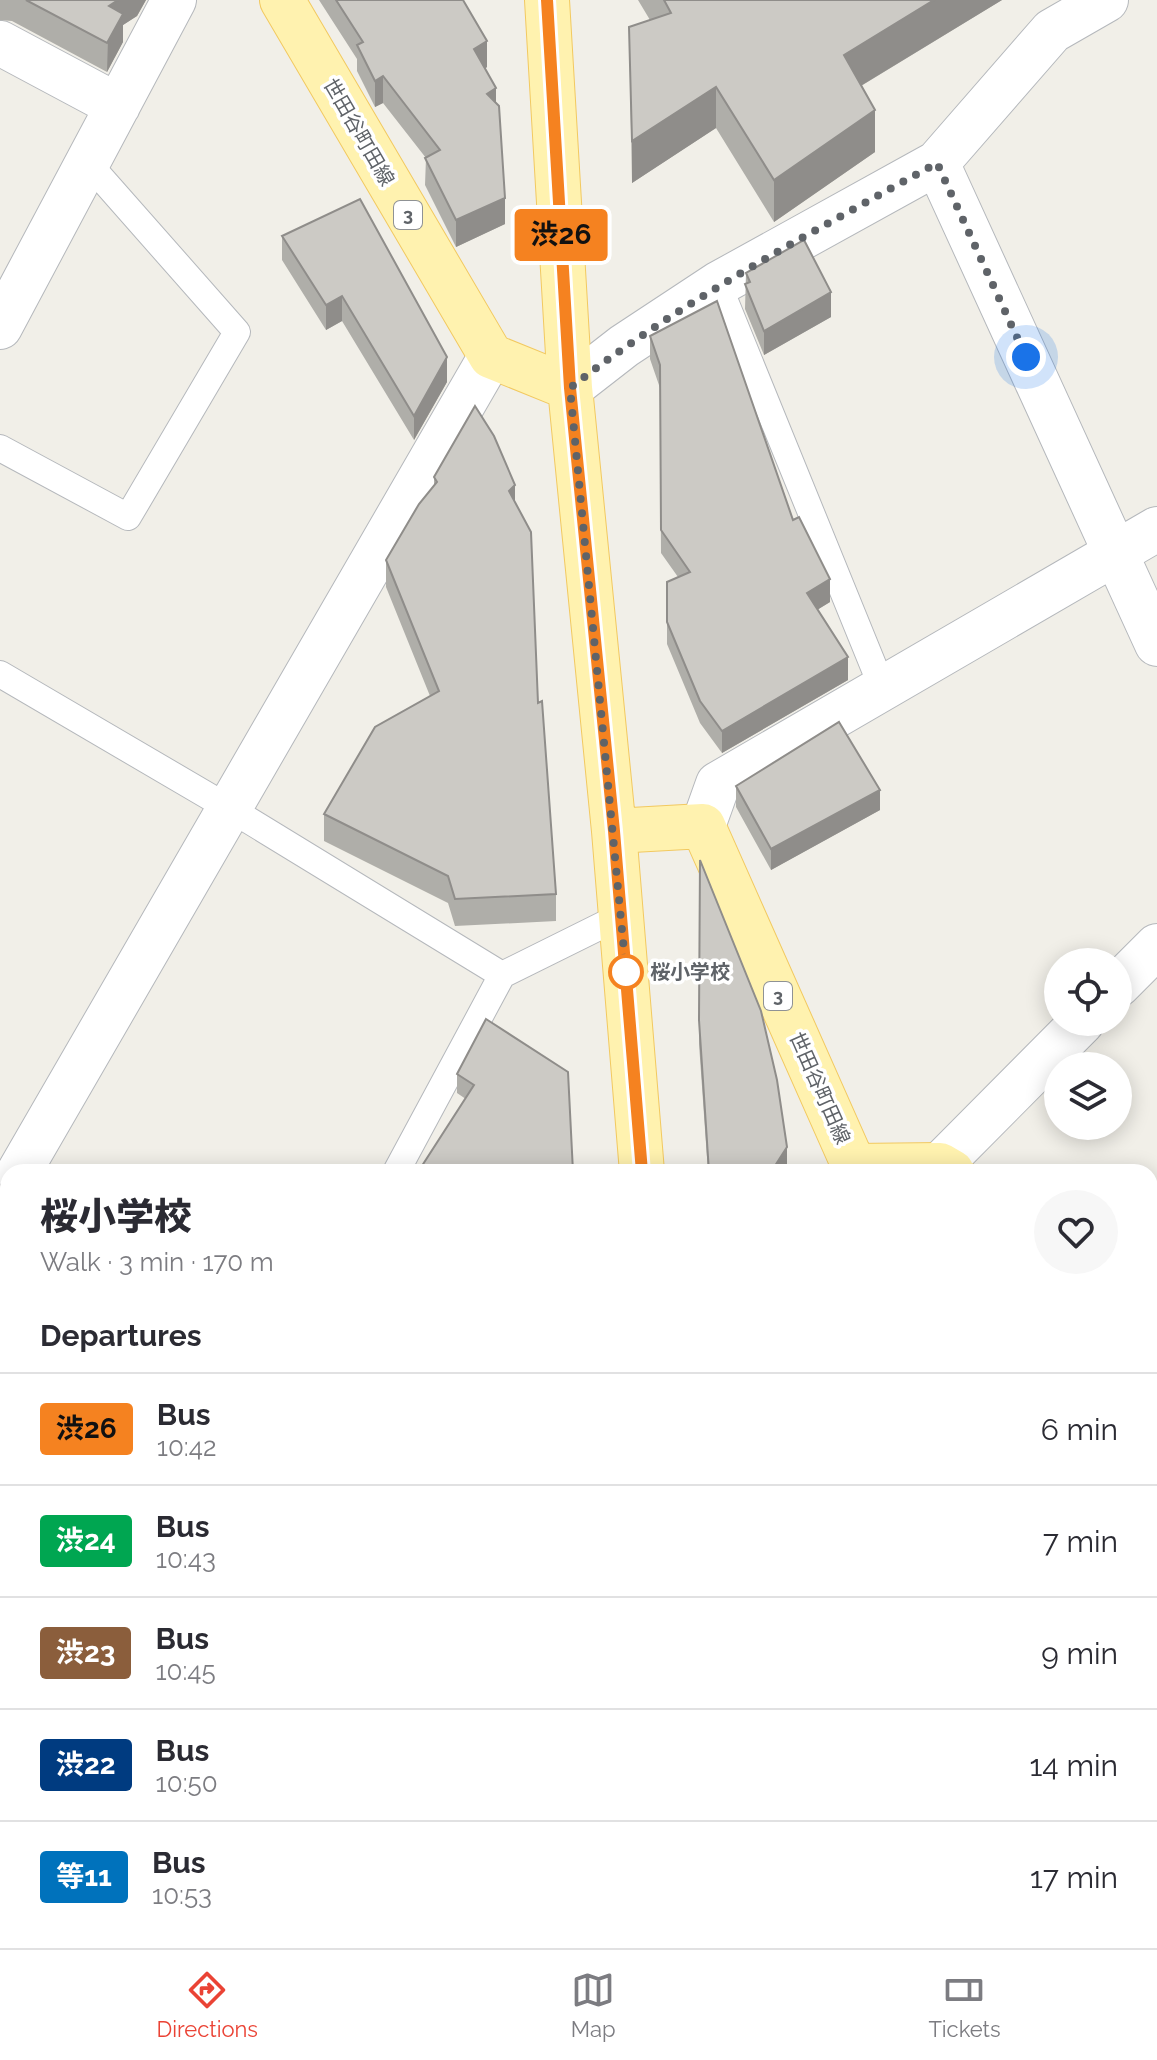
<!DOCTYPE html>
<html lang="en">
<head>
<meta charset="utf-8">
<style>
	:root { --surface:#fff; --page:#f7f7f7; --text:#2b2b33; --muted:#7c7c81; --line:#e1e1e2; --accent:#ea4335 }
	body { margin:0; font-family:Raleway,"Noto Sans JP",sans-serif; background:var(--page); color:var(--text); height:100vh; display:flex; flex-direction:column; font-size:30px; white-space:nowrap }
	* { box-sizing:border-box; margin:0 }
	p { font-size:26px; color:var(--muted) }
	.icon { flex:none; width:44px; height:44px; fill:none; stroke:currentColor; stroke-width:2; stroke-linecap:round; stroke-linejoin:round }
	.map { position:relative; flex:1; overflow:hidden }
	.sheet { position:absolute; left:0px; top:1164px; width:1158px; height:784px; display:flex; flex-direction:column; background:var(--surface); border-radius:24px 24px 0 0; box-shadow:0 4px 20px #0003 }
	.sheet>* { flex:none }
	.badge { padding:0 16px; border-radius:6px; font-size:28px; line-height:52px }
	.tools { position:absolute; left:1044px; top:948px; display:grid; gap:16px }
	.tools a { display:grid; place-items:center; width:88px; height:88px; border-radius:50%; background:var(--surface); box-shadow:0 4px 20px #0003; font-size:40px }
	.you { position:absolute; width:40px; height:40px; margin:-20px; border:6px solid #fff; border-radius:50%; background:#1a73e8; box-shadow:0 0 0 12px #1a73e833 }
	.map>.badge { position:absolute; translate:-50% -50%; box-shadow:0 0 0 4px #fff }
	h2 { padding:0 40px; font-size:30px; line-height:72px }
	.round { display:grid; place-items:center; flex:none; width:84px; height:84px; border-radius:42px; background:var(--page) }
	.overview { display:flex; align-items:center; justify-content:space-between; height:136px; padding:0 40px }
	h1 { font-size:38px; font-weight:800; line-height:60px }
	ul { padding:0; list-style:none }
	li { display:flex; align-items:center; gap:24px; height:112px; padding:0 40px; border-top:2px solid var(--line) }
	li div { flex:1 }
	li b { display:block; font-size:30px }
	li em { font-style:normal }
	li .badge { min-width:88px; font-weight:700; text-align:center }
	.dock { display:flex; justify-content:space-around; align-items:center; height:112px; border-top:2px solid var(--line); background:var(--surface); font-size:22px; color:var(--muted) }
	.dock a { display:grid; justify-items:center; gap:4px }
	.dock .selected { color:var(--accent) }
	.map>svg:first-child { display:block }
</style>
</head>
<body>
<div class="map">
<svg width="1157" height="1948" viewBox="0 0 1157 1948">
	<rect width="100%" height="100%" fill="#f1efe8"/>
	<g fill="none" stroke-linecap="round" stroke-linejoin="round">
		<defs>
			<path id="lane" d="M 718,284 L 882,687
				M 0,448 L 128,517 L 237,332 L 88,163
				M 0,674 L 227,807 L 502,975
				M 396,1172 L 502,975 L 621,916
				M 0,1630 L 8,1634
				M 0,1858 L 8,1863
				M 120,1940 L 133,1948"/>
			<path id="street" d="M 0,43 L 118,106
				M 937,163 L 1157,644
				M 0,327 L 174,0
				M 570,388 L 624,346 L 718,284 L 937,163 L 1052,31 L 1106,0
				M 703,826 L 718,784 L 1157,529
				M 1118,985 L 1157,946
				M 940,1165 L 1082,1022
				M 19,1172 L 491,356"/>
			<path id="secondary" d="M 367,1948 L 372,1940"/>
			<path id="primary" d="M 282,0 L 491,356 L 570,388
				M 547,0 L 570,388 L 614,831 L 642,1172
				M 614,831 L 703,826 L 854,1166 L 940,1165 L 952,1172
				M 1150,1286 L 1157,1290
				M 699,1940 L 700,1948"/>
		</defs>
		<!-- lane casing -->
		<use href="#lane" stroke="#b5b8bc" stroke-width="28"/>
		<!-- street casing -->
		<use href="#street" stroke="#b5b8bc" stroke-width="46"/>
		<!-- secondary casing -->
		<use href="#secondary" stroke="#b6babf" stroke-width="46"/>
		<!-- primary casing -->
		<use href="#primary" stroke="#f2c960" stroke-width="46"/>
		<!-- lane -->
		<use href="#lane" stroke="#fff" stroke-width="26"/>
		<!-- street -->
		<use href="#street" stroke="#fff" stroke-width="44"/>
		<!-- secondary -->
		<use href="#secondary" stroke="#fff" stroke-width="44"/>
		<!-- primary -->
		<use href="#primary" stroke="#fff2af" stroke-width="44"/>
	</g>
	<!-- wall -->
	<path fill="#afaea9" d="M 0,0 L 146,0 L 137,16 L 123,25 L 123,42 L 107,72 L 12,21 L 0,20 Z
		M 319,0 L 463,0 L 487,67 L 485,69 L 496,104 L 505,224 L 456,247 L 425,185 L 426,158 L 383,103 L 375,107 L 357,71 L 357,59 Z
		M 638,0 L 1002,0 L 861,86 L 875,152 L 774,222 L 716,128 L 632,183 L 629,27 L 650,20 Z
		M 282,236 L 447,382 L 414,440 L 342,321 L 326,330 L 282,260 Z
		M 746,273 L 831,317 L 764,355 L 745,309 Z
		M 650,336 L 793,520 L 830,602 L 817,610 L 848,680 L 722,753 L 700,723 L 667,644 L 667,582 L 678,577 L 661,553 L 660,388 L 650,359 Z
		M 434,477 L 515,502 L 538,703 L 556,894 L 556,921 L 455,926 L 448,903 L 324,841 L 324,814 L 430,696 L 386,587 L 386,560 L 434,486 Z
		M 736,786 L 880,810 L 771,870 L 736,807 Z
		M 700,860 L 787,1172 L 708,1172 L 699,1044 Z
		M 486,1019 L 573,1172 L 457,1093 L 457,1074 Z
		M 1157,1799 L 1157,1907 L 1150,1903 L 1150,1812 Z
		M 517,1940 L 626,1940 L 621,1948 L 530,1948 Z
		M 784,1940 L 1076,1940 L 1089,1948 L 793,1948 L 784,1943 Z"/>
	<!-- shaded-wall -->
	<path fill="#8f8d8a" d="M 118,0 L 146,0 L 137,16 L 123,25 L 123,42 L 107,72 L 109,6 Z
		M 934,0 L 1002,0 L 844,96 L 844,55 Z
		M 487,41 L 487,67 L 474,75 L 474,49 Z
		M 383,76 L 383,103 L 375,107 L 375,81 Z
		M 716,87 L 716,128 L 632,183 L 632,141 Z
		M 496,88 L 496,114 L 487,94 Z
		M 875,110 L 875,152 L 774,222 L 774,180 Z
		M 505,198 L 505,224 L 456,247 L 456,220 Z
		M 831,292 L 831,317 L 764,355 L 764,331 Z
		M 342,296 L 342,321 L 326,330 L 326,305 Z
		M 447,357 L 447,382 L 414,440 L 414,416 Z
		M 515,485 L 515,512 L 509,491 Z
		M 830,579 L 830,602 L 807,616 L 807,593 Z
		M 848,657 L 848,680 L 722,753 L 722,731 Z
		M 880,790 L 880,810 L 771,870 L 771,849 Z
		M 787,1147 L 787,1172 L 771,1172 Z
		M 604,1940 L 626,1940 L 621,1948 L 599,1948 Z"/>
	<!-- building -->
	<path fill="#cccac5" stroke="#8f8d8a" stroke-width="2" d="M 26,0 L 118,0 L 109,6 L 123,14 L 107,43 Z
		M 336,0 L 463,0 L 487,41 L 474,49 L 496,88 L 487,94 L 499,106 L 505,198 L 456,220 L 425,158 L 440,150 L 383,76 L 375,81 L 357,45 L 363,42 Z
		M 664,0 L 934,0 L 844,55 L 875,110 L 774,180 L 716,87 L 632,141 L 629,27 L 671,13 Z
		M 360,199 L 447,357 L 414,416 L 342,296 L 326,305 L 282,236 Z
		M 804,240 L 831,292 L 764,331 L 745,284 L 750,282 L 746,273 Z
		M 717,301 L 793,520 L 799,517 L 830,579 L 807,593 L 848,657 L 722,731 L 700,701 L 667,622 L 667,582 L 690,572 L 661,530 L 660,365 L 650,336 Z
		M 475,406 L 494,436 L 515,485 L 509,491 L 531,532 L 538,703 L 542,701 L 556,894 L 455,899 L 448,876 L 324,814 L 375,727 L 439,691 L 386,560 L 419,504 L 437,482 L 434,477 Z
		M 839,722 L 880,790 L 771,849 L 736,786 Z
		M 700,860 L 761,1011 L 777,1080 L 787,1147 L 771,1172 L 709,1172 L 699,1020 Z
		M 486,1019 L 568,1072 L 573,1172 L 418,1172 L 474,1085 L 457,1074 Z
		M 1157,1799 L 1157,1864 L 1150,1860 L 1150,1812 Z
		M 554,1940 L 604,1940 L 599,1948 L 549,1948 Z
		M 849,1940 L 1076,1940 L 1089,1948 L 863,1948 Z"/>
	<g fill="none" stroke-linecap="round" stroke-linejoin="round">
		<defs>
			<path id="line" d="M 547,0 L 570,388 L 614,831 L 642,1172"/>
		</defs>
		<!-- line casing -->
		<use href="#line" stroke="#fff" stroke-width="18"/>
		<!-- line -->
		<use href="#line" stroke="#f58220" stroke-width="12"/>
		<!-- walk -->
		<path stroke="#5f6368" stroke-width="8" stroke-dasharray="0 14.4" d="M 626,972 L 570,388 C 684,299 811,233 937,163 L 1026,357"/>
	</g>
	<!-- markers -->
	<circle fill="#fff" stroke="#f58220" stroke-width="4" cx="626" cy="972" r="16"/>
	<g text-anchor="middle" stroke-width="7" stroke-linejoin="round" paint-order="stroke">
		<!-- shield labels -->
		<g fill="#fff" stroke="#8f9295" stroke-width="2">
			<rect x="394" y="201" width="28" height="28" rx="6"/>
			<rect x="764" y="982" width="28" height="28" rx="6"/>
		</g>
		<g font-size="18" font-weight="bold" fill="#5f6368">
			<text x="408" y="221">3</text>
			<text x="778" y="1002">3</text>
		</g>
		<!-- street labels -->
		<g font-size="20" fill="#5f6368" stroke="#fff">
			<text transform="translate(359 132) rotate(60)" y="7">世田谷町田線</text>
			<text transform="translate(820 1088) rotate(66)" y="7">世田谷町田線</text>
		</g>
		<!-- stop labels -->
		<g font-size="20" font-weight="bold" fill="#5f6368" stroke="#fff" text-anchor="start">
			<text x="650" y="979">桜小学校</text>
		</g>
	</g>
</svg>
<div class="tools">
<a><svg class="icon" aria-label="locate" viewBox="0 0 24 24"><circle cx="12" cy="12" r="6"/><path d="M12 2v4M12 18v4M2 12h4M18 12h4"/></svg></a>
<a><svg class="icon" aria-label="layers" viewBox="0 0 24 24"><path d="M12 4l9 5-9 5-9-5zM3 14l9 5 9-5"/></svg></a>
</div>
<div class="you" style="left:1026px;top:357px"></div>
<b class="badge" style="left:561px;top:235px;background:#f58220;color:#111">渋26</b>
<section class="sheet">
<div class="overview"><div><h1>桜小学校</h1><p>Walk · 3 min · 170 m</p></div><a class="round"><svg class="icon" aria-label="heart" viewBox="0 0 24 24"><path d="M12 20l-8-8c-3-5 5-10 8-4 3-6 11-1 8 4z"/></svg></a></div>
<h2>Departures</h2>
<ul>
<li><span class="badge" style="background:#f58220;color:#111">渋26</span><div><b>Bus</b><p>10:42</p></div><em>6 min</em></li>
<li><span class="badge" style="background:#00a651;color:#fff">渋24</span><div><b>Bus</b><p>10:43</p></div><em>7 min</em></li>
<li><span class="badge" style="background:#8b5e3c;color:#fff">渋23</span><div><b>Bus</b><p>10:45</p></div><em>9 min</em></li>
<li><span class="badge" style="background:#003b80;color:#fff">渋22</span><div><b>Bus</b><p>10:50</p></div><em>14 min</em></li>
<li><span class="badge" style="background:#0072bc;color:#fff">等11</span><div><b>Bus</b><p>10:53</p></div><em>17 min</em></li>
</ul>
</section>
</div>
<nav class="dock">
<a class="selected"><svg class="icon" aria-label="directions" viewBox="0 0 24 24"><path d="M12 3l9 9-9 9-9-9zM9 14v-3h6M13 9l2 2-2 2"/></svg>Directions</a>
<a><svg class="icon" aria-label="map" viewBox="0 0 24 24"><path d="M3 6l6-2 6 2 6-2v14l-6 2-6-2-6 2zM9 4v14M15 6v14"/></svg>Map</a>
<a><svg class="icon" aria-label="tickets" viewBox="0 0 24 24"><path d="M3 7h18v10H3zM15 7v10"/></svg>Tickets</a>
</nav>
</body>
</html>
